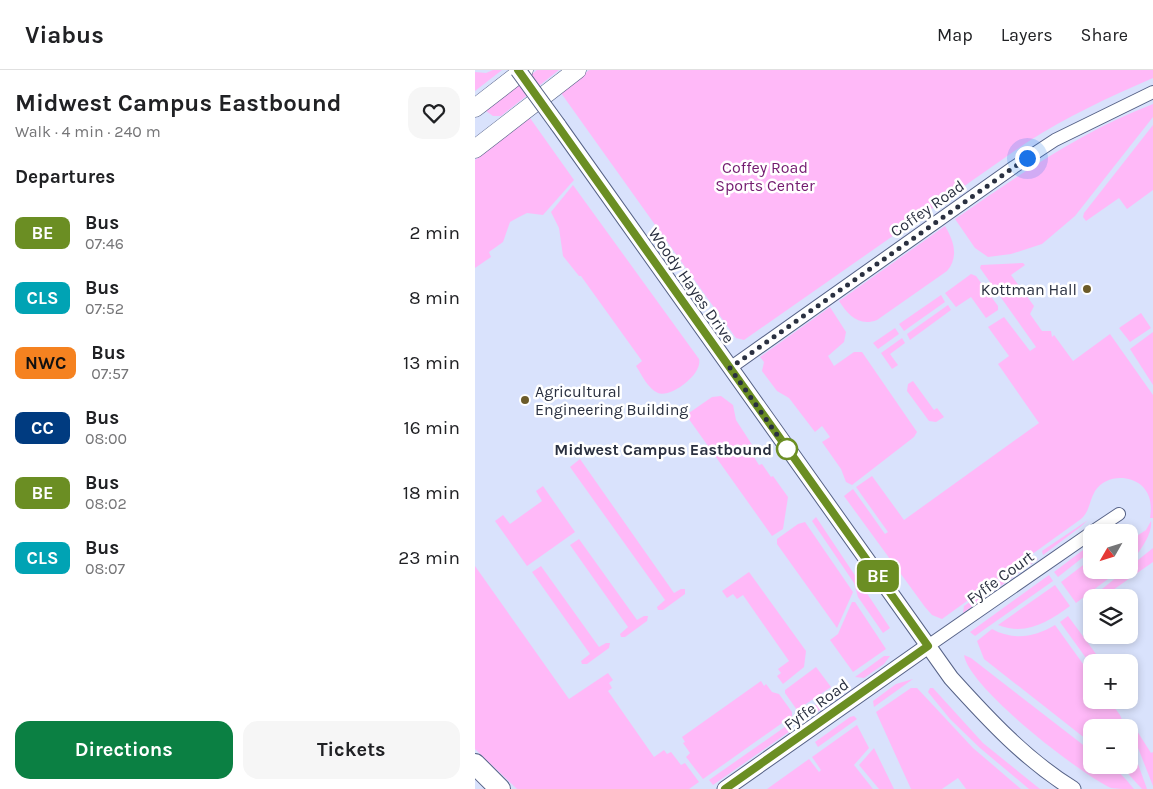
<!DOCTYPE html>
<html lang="en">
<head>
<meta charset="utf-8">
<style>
	:root { --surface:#fff; --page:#f6f6f6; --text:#202124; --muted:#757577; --line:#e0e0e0; --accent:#0b8043 }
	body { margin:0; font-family:Karla,sans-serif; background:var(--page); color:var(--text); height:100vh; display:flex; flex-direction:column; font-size:19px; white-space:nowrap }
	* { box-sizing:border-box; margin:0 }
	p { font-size:16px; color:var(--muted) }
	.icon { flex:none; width:28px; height:28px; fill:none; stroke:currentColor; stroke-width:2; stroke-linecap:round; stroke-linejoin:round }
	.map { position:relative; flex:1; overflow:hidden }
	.panel { display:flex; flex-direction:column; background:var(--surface); width:475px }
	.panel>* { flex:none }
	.badge { padding:0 10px; border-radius:8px; font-size:18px; line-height:32px }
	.needle { width:32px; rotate:231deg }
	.buttons { position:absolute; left:608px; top:454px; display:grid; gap:10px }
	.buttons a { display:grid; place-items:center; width:55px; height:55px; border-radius:10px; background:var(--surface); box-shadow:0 2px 8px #0003; font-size:25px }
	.you { position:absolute; width:25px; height:25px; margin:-12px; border:4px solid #fff; border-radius:50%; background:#1a73e8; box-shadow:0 0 0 8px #1a73e833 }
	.map>.badge { position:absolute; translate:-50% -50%; box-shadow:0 0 0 2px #fff }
	h2 { padding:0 15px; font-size:19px; line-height:45px }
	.round { display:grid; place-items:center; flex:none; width:52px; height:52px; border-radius:15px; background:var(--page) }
	.overview { display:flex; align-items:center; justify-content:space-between; height:85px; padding:0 15px }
	h1 { font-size:24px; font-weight:700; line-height:38px }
	.primary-button { display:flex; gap:10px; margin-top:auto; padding:10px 15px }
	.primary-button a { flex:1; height:58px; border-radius:15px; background:var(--accent); color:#fff; font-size:20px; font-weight:700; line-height:58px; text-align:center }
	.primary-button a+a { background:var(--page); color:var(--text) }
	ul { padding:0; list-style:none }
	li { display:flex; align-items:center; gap:15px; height:65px; padding:0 15px }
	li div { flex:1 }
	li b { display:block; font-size:19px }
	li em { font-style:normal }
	li .badge { min-width:55px; font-weight:700; text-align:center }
	header { display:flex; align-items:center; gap:30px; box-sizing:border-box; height:70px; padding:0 25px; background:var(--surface); border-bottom:1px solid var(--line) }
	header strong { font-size:24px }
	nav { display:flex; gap:28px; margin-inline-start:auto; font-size:18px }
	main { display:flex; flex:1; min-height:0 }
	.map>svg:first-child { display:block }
</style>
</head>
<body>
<header>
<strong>Viabus</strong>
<nav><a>Map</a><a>Layers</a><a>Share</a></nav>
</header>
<main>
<section class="panel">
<div class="overview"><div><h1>Midwest Campus Eastbound</h1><p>Walk · 4 min · 240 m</p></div><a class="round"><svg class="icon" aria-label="heart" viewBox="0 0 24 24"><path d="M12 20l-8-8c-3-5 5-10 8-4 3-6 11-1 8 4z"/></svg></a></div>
<h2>Departures</h2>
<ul>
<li><span class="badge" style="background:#6b8e23;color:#fff">BE</span><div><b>Bus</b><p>07:46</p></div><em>2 min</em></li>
<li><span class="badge" style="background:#00a3b4;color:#fff">CLS</span><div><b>Bus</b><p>07:52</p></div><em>8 min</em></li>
<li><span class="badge" style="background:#f58220;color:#111">NWC</span><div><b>Bus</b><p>07:57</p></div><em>13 min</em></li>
<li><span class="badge" style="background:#003b80;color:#fff">CC</span><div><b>Bus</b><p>08:00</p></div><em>16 min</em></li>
<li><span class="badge" style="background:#6b8e23;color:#fff">BE</span><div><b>Bus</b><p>08:02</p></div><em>18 min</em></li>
<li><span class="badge" style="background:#00a3b4;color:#fff">CLS</span><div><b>Bus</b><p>08:07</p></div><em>23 min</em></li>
</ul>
<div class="primary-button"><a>Directions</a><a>Tickets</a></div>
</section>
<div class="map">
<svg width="678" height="719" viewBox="0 0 678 719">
	<rect width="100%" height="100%" fill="#d9e2fc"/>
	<!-- green -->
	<path fill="#ffb9f8" d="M 18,0 L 27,0 L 0,21 L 0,2 L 11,3 Z
		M 62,0 L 84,0 L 26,46 L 18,46 L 11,41 Z
		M 114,0 L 678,0 L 678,8 C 634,27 591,47 551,73 L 269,270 L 261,268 L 258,264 L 86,23 Z
		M 678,34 L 678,47 L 600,146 L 567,174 L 536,184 L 513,187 L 500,178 L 480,149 C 544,105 605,62 678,34 Z
		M 55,48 L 99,110 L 68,145 L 52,143 L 44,147 L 35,152 L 28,172 L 14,182 L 16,187 L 0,198 L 0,90 Z
		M 678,55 L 678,120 L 652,139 L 644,128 L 611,151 L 608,147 L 609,143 Z
		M 98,115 L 224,289 C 228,304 196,328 183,323 C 173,319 167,305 161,296 L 167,291 L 106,206 L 104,206 L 88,186 L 84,158 L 76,142 Z
		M 470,156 C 479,171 484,187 472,201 L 402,250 C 384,257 373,245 364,231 Z
		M 548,193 L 550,195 L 536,205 L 559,236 L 555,244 L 567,261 L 576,261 L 577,267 L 579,265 L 598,291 L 635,264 L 678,325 L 678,448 L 675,448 C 677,436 676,424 666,415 C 652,404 630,406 620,421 C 614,431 615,441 606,449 L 467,549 L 457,545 L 450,537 L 369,426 L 378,419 L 410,464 L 413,462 L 381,417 L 397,406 L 429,450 L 564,353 L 523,294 L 534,286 L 513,257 L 529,247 L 555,281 L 561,277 L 505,198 L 506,195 Z
		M 496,204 L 501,206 L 523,236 L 523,240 L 511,248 L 496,227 L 481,237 L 470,223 Z
		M 466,225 L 470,232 L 429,261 L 424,254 Z
		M 473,235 L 476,240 L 435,270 L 432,264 Z
		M 355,237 L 371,262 L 369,272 L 353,286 L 359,296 L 379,282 L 387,282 L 442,362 L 439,367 L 377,415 L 371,412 L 366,399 L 347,372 L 355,367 L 347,356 L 340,362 L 314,328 L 302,321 L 287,301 L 289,292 L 285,287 Z
		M 666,243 L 676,258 L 655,272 L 644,258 Z
		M 420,258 L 424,264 L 403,279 L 398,273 Z
		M 678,262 L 678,315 L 655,279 Z
		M 427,268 L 430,273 L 415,284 L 423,295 L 417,299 L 406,283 Z
		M 438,311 L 459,340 L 462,338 L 469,347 L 461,352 L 454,351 L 432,321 L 433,314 Z
		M 246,326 L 258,335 L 261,350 L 283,384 L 279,387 L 284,395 L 287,394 L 296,407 L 298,406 L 313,427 L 308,459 L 297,466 L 211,345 L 237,327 Z
		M 105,389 L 199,523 L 206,519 L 210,519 L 210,524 L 188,540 L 183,540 L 182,537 L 190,530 L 95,397 Z
		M 68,416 L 100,462 L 52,496 L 20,451 L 28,445 L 35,454 L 67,431 L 61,421 Z
		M 341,447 L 415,558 L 408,563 L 383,527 L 379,513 L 337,451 Z
		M 613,450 L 604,458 L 568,485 L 567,481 Z
		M 676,451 C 678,464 663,485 654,493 L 654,471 L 671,460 Z
		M 330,452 L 378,522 L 362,558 L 302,474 L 302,469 L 323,454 Z
		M 104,469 L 162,550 L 169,546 L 173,546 L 172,551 L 150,567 L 146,567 L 145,564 L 153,557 L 95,475 Z
		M 616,474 L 616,481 L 583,507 L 579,502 Z
		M 678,478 L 678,492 L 628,527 L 617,527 Z
		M 559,487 L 563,489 L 488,543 L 489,536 Z
		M 616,489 L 616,500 L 645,500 L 601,533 L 586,512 Z
		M 0,496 L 94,629 L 133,603 L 138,610 L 134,613 L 137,618 L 133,621 L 179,687 L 189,680 L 192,684 L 196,682 L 206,695 L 210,693 L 224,712 L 214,719 L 42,719 L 0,679 Z
		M 66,496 L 124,577 L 131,573 L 135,573 L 134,578 L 112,594 L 107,594 L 106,591 L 115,584 L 57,502 Z
		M 274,502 L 331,581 L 329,597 L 308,614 L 302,606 L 306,603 L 303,599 L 314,591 L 268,525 L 262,529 L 258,524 L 252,528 L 247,521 Z
		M 574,505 L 578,511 L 500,566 L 495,562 Z
		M 580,515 L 595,536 C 573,552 551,566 523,555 Z
		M 377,532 L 380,532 L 411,579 L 378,602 L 355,570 L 363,564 Z
		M 593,546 L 627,592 L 616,592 L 616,595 L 585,552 Z
		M 580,555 L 616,605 L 616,630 L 634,630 L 645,645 L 650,657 L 616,658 L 616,673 L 509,589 L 502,571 L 517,559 C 539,571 560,567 580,555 Z
		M 489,585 L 496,588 L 616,681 L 616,695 C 640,695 644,701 659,719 C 652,719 642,719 636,718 C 605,704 494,618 489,585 Z
		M 409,586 L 415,586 L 409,594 L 389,608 L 380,607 Z
		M 341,597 L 356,617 L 322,640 L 310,623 L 310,620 Z
		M 438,609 L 399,637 L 398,631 L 421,614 Z
		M 286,611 L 289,616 L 291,614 L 297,622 L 304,624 L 317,642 L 317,646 L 228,709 L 211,687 L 215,683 L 208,673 L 210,672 L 207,667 Z
		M 436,618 L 442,618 L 498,678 L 546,719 L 491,719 L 483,708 L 467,719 L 436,719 L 401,642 Z
		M 455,618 L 458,618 L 508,673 L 565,719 L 554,719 L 505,678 L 475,649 L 453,622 Z
		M 360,621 L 358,630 L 337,646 L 335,639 Z
		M 379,646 L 382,649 L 343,677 L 340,672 L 375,647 Z
		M 314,654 L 318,659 L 238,715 L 234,710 Z
		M 382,655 L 394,678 L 379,695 L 398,719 L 292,719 L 334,689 L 344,702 L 346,700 L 337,687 Z
		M 654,655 L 662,661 L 676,683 L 678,682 L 678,716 Z
		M 654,669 L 672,719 L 667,719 L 645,695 L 654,695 Z
		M 399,678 L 419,719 L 404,719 L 384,695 Z"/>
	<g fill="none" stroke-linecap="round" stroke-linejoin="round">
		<defs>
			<path id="minor" d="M 255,298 L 539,97 L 580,70 L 678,22
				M 617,462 L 644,444
				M 453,576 L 616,463"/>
			<path id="tertiary" d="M 83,55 L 476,608 C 513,649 551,690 598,719
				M 250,719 L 453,576"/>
			<path id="secondary" d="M 0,38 L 49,0
				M 0,79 L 102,0"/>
			<path id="primary" d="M 0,694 L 25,719"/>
		</defs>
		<!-- minor casing -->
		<use href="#minor" stroke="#566287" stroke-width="14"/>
		<!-- tertiary casing -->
		<use href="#tertiary" stroke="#566287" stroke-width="17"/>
		<!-- secondary casing -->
		<use href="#secondary" stroke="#566287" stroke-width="19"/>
		<!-- primary casing -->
		<use href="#primary" stroke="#566287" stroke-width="22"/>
		<!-- minor -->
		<use href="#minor" stroke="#fff" stroke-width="12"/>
		<!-- tertiary -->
		<use href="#tertiary" stroke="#fff" stroke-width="15"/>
		<!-- secondary -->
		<use href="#secondary" stroke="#fff" stroke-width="18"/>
		<!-- primary -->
		<use href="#primary" stroke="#fff" stroke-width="20"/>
		<defs>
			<path id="tertiary-bridge" d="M 43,0 L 83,55"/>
		</defs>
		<!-- tertiary-bridge casing -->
		<use href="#tertiary-bridge" stroke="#566287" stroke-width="17" stroke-linecap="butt"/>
		<!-- tertiary-bridge -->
		<use href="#tertiary-bridge" stroke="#fff" stroke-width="15"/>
	</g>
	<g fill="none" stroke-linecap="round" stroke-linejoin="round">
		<defs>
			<path id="line" d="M 43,0 L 453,576 L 250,719"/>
		</defs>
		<!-- line casing -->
		<use href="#line" stroke="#fff" stroke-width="11"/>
		<!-- line -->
		<use href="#line" stroke="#6b8e23" stroke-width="8"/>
		<!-- walk -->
		<path stroke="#2a3040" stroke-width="5" stroke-dasharray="0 9" d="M 312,379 L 255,298 L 552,88"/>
	</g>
	<!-- markers -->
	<g fill="#6c5b29" stroke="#fff" stroke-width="2">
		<circle cx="612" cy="219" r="5"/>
		<circle cx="50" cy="330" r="5"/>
	</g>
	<circle fill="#fff" stroke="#6b8e23" stroke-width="2.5" cx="312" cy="379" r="10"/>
	<g text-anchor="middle" stroke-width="5" stroke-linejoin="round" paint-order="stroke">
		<!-- park labels -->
		<g font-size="16" fill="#731b6f" stroke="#fff">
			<text x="290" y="103">Coffey Road<tspan x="290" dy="18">Sports Center</tspan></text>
		</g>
		<!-- street labels -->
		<g font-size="16" fill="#2a3040" stroke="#fff">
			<text transform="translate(452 138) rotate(-35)" y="6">Coffey Road</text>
			<text transform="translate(217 215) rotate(55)" y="6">Woody Hayes Drive</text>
			<text transform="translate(525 507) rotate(-36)" y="6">Fyffe Court</text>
			<text transform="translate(341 634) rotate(-36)" y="6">Fyffe Road</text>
		</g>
		<!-- poi labels -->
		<g font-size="16" fill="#2a3040" stroke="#fff" text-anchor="end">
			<text x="602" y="225">Kottman Hall</text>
			<text x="60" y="327" text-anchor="start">Agricultural<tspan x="60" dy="18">Engineering Building</tspan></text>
		</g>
		<!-- stop labels -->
		<g font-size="16" font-weight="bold" fill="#2a3040" stroke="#fff" text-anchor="end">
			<text x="297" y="385">Midwest Campus Eastbound</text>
		</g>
	</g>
</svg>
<div class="buttons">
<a><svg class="needle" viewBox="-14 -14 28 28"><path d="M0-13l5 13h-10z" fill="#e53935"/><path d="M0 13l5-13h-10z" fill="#757577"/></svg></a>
<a><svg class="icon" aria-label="layers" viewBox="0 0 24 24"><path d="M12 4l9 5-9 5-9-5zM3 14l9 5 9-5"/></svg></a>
<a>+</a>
<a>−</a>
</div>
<div class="you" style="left:552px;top:88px"></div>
<b class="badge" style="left:403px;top:506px;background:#6b8e23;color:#fff">BE</b>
</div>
</main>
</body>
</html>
